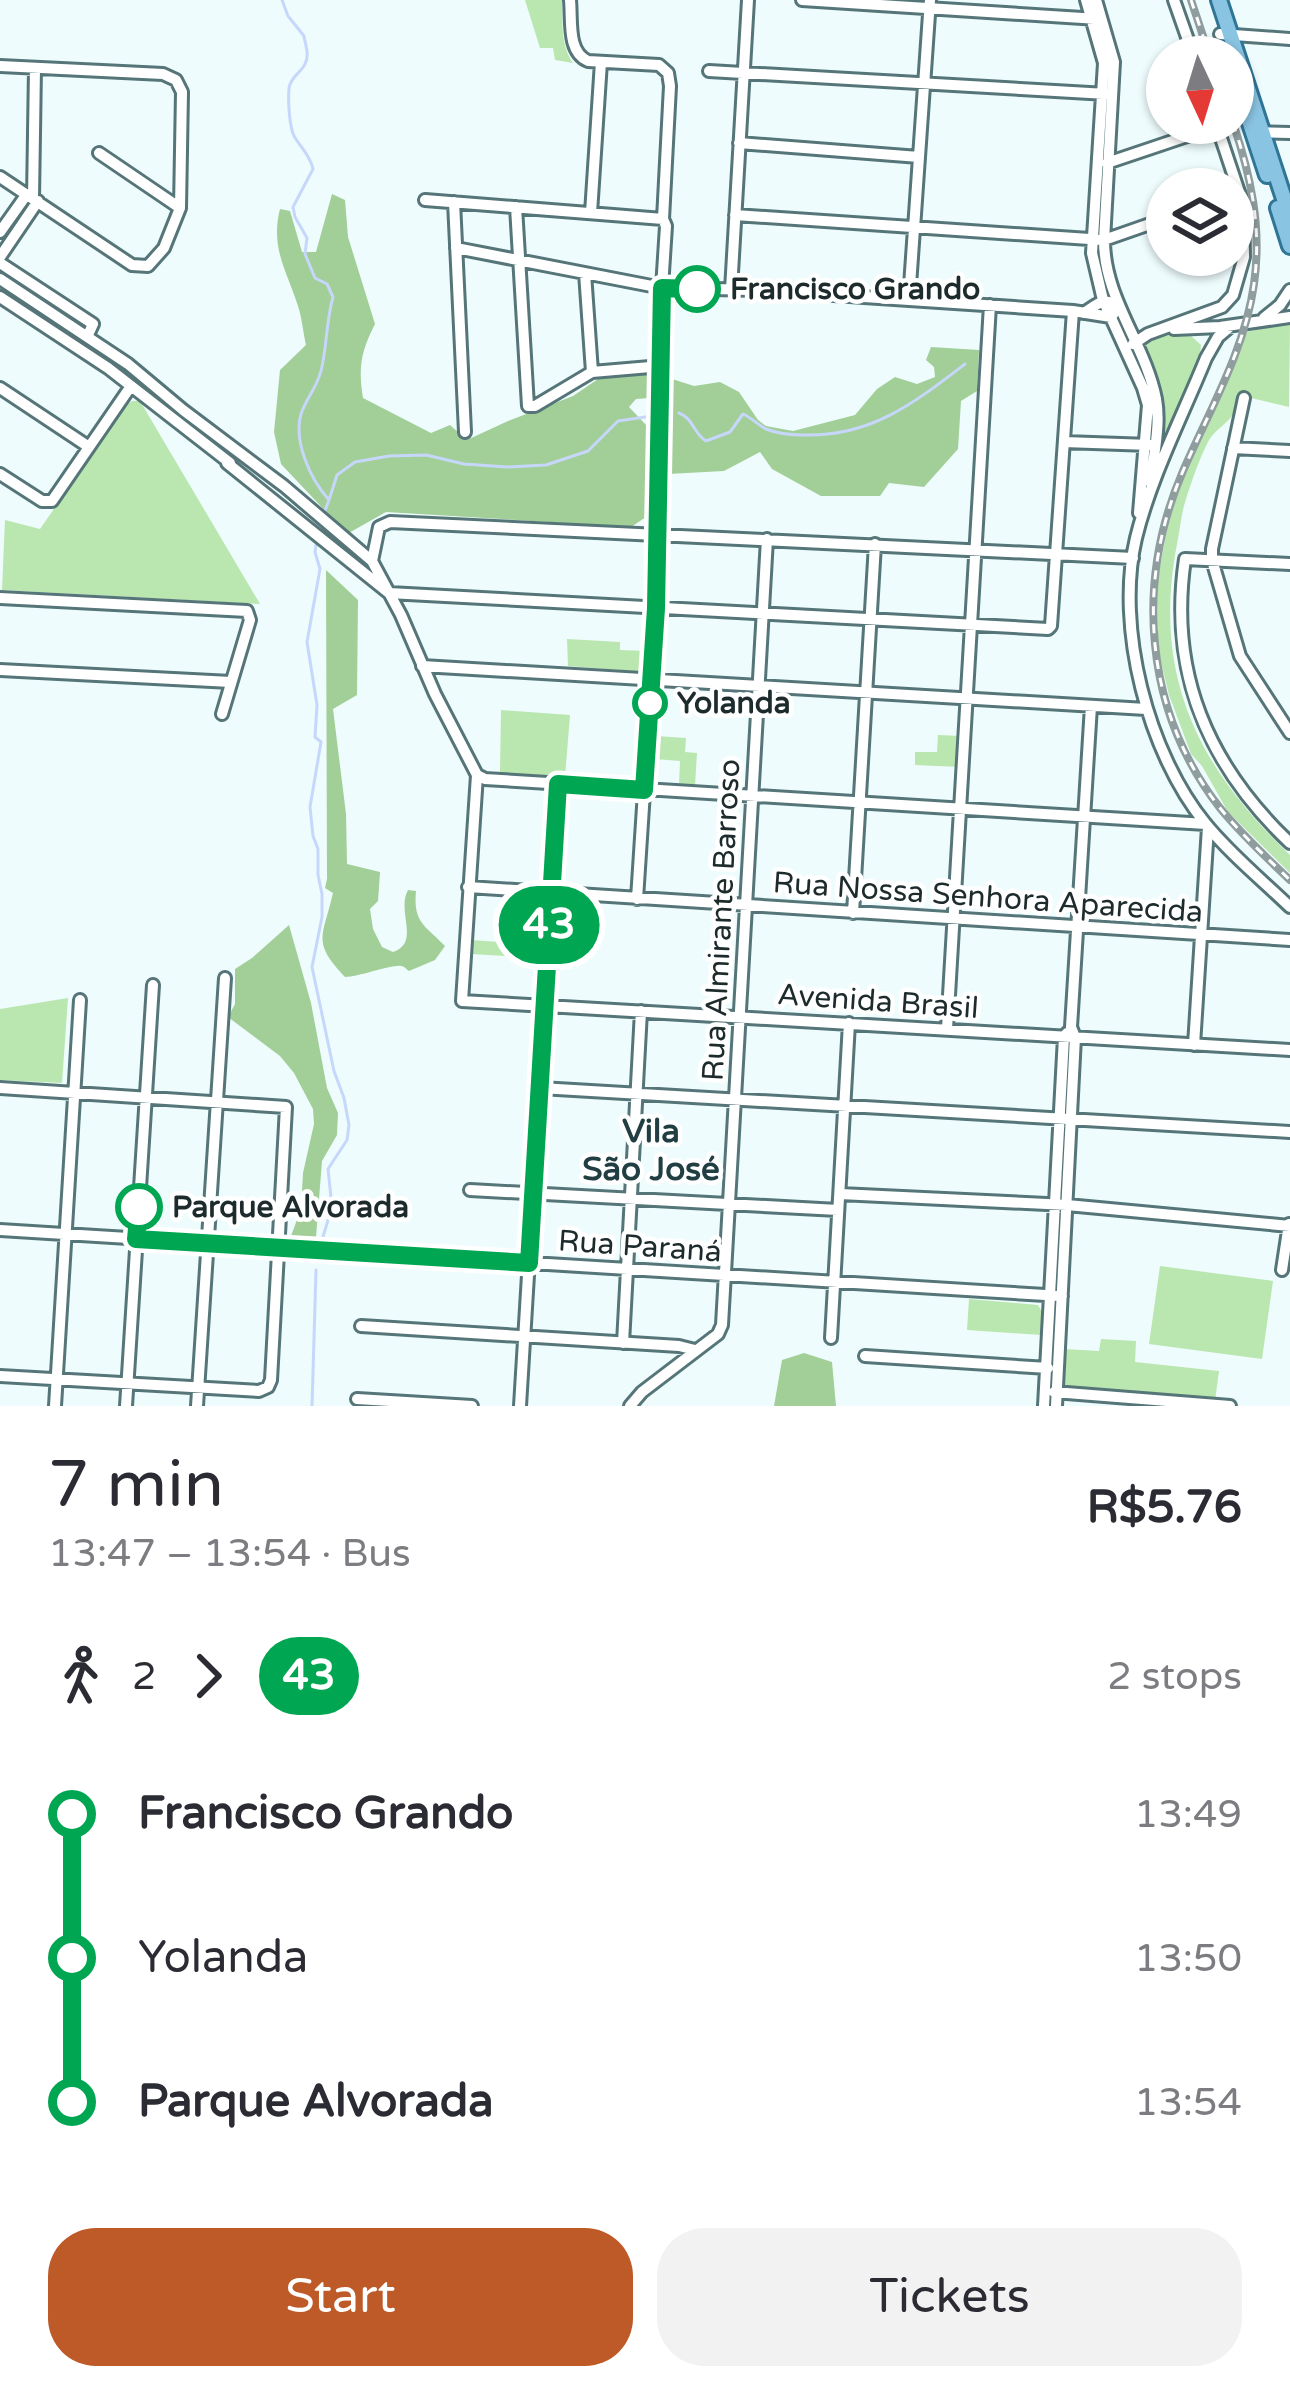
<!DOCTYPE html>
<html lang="en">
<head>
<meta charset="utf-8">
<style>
	:root { --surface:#fff; --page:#f2f2f3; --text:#2b2b33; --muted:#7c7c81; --accent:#be5928 }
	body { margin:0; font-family:"Varela Round",sans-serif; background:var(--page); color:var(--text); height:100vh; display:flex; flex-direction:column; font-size:45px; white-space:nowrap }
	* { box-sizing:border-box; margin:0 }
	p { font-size:39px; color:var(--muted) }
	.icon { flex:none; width:66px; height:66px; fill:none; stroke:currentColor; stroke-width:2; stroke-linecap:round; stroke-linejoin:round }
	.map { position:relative; height:1406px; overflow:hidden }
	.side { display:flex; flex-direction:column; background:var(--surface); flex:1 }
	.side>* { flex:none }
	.badge { padding:0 24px; border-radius:39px; font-size:42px; line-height:78px }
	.needle { width:78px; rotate:176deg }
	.buttons { position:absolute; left:1146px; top:36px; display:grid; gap:24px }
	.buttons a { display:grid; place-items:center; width:108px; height:108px; border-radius:50%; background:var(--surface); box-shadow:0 3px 9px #0004; font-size:60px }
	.map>.badge { position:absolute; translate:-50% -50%; box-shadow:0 0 0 6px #fff }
	.legs { display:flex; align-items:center; gap:18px; height:132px; padding:0 48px; font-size:39px }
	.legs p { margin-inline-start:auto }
	.summary { display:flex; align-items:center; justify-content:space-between; height:204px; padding:0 48px }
	h1 { font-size:66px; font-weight:600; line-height:90px }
	.primary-button { display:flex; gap:24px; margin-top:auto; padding:24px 48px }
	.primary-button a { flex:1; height:138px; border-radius:48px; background:var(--accent); color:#fff; font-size:48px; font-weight:600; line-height:138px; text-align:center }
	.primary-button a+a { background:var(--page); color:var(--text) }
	ul { padding:0 48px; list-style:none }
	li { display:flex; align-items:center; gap:42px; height:144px; font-size:45px }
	li i { display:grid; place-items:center; width:18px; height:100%; margin:0 15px; background:currentColor }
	li i::after { content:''; width:30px; height:30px; margin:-15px; border:9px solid; border-radius:50%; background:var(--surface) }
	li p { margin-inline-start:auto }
	li:first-child i { background:linear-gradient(#0000 50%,currentColor 0) }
	li:last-child i { background:linear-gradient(currentColor 50%,#0000 0) }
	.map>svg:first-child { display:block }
</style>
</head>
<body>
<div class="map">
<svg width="1290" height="1406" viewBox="0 0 1290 1406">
	<rect width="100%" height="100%" fill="#eefcfd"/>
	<!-- green -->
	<path fill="#bae6af" d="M 525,0 L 562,0 C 563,22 560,44 573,63 L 555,60 L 553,48 L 540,48 Z
		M 1290,323 L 1289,407 L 1239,395 C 1237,401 1237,407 1234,413 C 1228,423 1216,429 1209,440 C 1200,457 1192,480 1186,499 C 1181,514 1180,530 1177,544 C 1152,675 1197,766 1290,855 L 1290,873 L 1228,812 L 1202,766 L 1191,754 L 1169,695 L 1158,650 L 1157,583 L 1171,508 L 1246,332 Z
		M 1188,333 L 1201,345 L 1200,357 L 1167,437 L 1164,439 L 1161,438 L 1143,345 L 1162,336 Z
		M 132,401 L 140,401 L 260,604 L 2,590 L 5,520 L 40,529 L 126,405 Z
		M 567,639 L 620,642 L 620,650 L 647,651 L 646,672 L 568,666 Z
		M 501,710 L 570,715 L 565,777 L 500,773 Z
		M 938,735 L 961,736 L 960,767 L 915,765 L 915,752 L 937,752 Z
		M 656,736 L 686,738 L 685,752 L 697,753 L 695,786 L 679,785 L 680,761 L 655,759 Z
		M 471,940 L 541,945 L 540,958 L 471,954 Z
		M 68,998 L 62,1083 L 0,1080 L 0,1009 Z
		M 1160,1266 L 1273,1281 L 1262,1359 L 1149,1344 Z
		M 969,1299 L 1038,1305 L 1042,1312 L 1041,1335 L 967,1330 Z
		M 1101,1339 L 1136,1341 L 1135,1362 L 1219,1371 L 1215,1401 L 1067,1388 L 1063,1381 L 1064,1349 L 1099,1351 Z"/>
	<!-- forest -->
	<path fill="#a2ce97" d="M 332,194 L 345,200 L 348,237 L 375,324 C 361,351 358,368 363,398 L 431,433 L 450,425 L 467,440 L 508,421 L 573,396 L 601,377 L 652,372 L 650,398 L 636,399 L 629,407 L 647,426 L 650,461 L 646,517 L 631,527 L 386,512 L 347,534 L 281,464 L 274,432 L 280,370 L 306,345 C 303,332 302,318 298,306 C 287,271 270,248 280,209 L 290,211 L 302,252 L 316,252 Z
		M 931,347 L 979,350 L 977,391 L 961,401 L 958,449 L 924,487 L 889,483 L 880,496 L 821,496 L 772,469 L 760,452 L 724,471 L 668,474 L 669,378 L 694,386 L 720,382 L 739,392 L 758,420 L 766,426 L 793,431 L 855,415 L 877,389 L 895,377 L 917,384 L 935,377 L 934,367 L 926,360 Z
		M 326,570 L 358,600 L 357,695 L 333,709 L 346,814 L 347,864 L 380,872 L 378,901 L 370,909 L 373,929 L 382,947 L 393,952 C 421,942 396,912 408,890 L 416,891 C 413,923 425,925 445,946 L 435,960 L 409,971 C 406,969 404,966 401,966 C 393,964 358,977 345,977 C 311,941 323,937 333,893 L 325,888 L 327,879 Z
		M 289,925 L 311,1003 L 327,1088 L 338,1113 L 337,1135 L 322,1161 L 316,1237 L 291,1236 L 301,1209 L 303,1173 L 314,1124 L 313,1109 L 294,1073 L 280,1056 L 228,1017 L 235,1004 L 235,969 L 252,958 Z
		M 804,1353 L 832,1362 L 836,1406 L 774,1406 L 782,1360 Z"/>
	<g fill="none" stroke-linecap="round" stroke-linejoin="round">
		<!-- stream -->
		<path stroke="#c7d7fb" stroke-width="3" d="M 282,0 L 288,16 L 304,36 C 305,44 310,55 305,64 C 301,73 291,76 289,88 C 288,100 289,125 294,136 C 301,148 310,155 313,169 L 293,207 L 295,217 L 307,238 L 305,254 L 315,278 L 327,284 L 333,297 C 326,322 327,347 321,371 C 317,387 306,399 301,414 C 293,442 311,480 329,500 L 324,513
			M 679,413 C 693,418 694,434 706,441 L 730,432 L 743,414 C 752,418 758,425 766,429 C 778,434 791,435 804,435 C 871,437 914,403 965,364
			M 329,500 L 337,475 L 355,462 L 389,456 L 426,455 L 464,464 L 507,467 L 546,465 L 588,451 L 618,421 L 652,416
			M 317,539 L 315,552 L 320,569 L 307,642 L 317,705 L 315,737 L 321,742 L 310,807 L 313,836 L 318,849 L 318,875 L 322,894 L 322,917 L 312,967 L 334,1071 L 344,1098 L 349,1125 L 347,1140 L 328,1169 L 332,1207 L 322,1240
			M 312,1406 L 316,1270"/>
		<defs>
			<path id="minor" d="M 570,0 C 572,21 567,52 588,61 L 659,65 L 668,73 L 670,86 L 663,219 L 666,226 L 662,288 L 656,608 L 637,899
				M 802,0 L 1098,19
				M 1086,0 L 1104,63 L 1092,253 L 1103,300 L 1143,388 L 1148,405 L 1139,513
				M 1096,0 L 1114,62 L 1104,240 C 1104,299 1145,343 1156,399 C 1161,425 1153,456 1151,483
				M 1174,0 L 1194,57
				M 1220,34 L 1290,39
				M 0,66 L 163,74 L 176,80 L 182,92 L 180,208 L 164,248 L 148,266 L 132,265 L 0,177
				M 709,71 L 1107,94
				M 1256,132 L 1290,133
				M 739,143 L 919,157
				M 99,153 L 180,208
				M 1107,163 L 1217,126
				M 33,198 L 35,68
				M 425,200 L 663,219
				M 454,202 L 465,432
				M 516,207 L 528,406 L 535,406 L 592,372 L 662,366
				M 591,213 L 601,62
				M 735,215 L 1104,240 L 1167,218
				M 0,232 L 27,194
				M 456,248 L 662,288 L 760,290 L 1073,311 L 1111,317 L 1119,307 C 1104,296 1099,303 1084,313
				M 0,257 L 38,201
				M 0,263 L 93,324 L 88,335
				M 585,273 L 592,372
				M 0,279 L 128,364 L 183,410 L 284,486 L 372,561 L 401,615 L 435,694 L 477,775 L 462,1001 L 1290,1050
				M 731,290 L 748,0
				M 0,297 L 108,368 L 230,463
				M 909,300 L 930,0
				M 1264,318 L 1280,305 L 1290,290
				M 1231,326 L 1218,337 L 1206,358 C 1182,417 1151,477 1136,538 C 1115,627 1148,753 1205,823 C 1230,854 1262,880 1290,907
				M 1174,329 L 1220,327 L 1290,317
				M 1133,344 L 1148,334 L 1222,307 L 1233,295 L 1244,257 L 1243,204 L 1216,123
				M 0,388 L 89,447
				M 1244,398 L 1212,549 L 1212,560 L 1240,656 L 1290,733
				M 1064,442 L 1150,445
				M 1233,448 L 1290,451
				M 227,463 L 389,593 L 1048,629 L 1051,626 L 1073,311
				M 0,474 L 42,501 L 52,501 L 131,386
				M 372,561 L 379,527 L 390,522 L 1133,558
				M 1290,564 L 1185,559 C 1168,673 1208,765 1290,843
				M 0,598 L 247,611 L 250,620 L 222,714
				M 422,666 L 1146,709
				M 0,670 L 231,682
				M 477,775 L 485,779 L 1206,824
				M 468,887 L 1290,940
				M 853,913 L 875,544
				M 947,1029 L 990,305
				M 1194,1045 L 1208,827
				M 0,1088 L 286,1107 L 271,1380 L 268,1387 L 259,1391 L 0,1376
				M 540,1088 L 1290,1132
				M 470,1190 L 838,1210
				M 840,1194 L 1067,1205 L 1290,1226
				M 0,1230 L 1062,1296
				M 1282,1270 L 1289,1224
				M 361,1326 L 679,1346 L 695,1350
				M 831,1338 L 849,1023
				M 623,1343 L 641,1011
				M 865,1356 L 1048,1368
				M 1054,1392 L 1230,1406
				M 357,1399 L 472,1406
				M 55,1406 L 80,1000
				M 126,1406 L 153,985
				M 197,1406 L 225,978
				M 520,1406 L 558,784
				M 630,1406 L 642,1392 L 718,1334 L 722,1325 L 767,539
				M 1044,1406 L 1064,1037 L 1067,1033
				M 1056,1406 L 1075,1037 L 1071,1027 L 1091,706"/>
			<path id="major" d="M 1219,0 L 1290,217
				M 1242,99 L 1267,175
				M 1278,208 L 1290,246"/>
		</defs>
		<!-- minor casing -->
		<use href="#minor" stroke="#557578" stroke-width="16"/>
		<!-- major casing -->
		<use href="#major" stroke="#307596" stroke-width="20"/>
		<!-- minor -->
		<use href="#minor" stroke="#fff" stroke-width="10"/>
		<!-- major -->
		<use href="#major" stroke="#89c4e2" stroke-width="14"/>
		<defs>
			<path id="rail" d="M 1191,0 L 1210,57
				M 1233,123 C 1251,176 1262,228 1254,284 C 1245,350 1209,411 1183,471 C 1135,582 1144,711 1220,808 C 1241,834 1266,857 1290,880"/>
		</defs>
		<!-- rail casing -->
		<use href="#rail" stroke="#909d9f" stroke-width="8"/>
		<!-- rail -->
		<use href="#rail" stroke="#fff" stroke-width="3" stroke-dasharray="9" stroke-linecap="butt"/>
	</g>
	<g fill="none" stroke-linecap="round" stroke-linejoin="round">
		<defs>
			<path id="line-1" d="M 139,1207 L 136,1239 L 529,1263 L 558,784 L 644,790 L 656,608 L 662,288 L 697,289"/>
		</defs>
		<!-- line-1 casing -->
		<use href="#line-1" stroke="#fff" stroke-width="27"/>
		<!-- line-1 -->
		<use href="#line-1" stroke="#00a651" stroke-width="18"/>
	</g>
	<!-- markers -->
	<g fill="#fff" stroke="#00a651" stroke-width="6">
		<circle cx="697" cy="289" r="21"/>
		<circle cx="650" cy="703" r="15"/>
		<circle cx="139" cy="1207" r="21"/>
	</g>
	<g text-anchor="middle" stroke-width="9" stroke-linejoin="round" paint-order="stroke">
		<!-- stop labels -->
		<g font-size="30" font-weight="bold" fill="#1e2b2d" stroke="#fff" text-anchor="start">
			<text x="730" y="299">Francisco Grando</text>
			<text x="677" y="713">Yolanda</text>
			<text x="172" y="1217">Parque Alvorada</text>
		</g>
		<!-- street labels -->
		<g font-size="30" fill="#1e2b2d" stroke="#fff">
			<text transform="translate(988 897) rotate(4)" y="10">Rua Nossa Senhora Aparecida</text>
			<text transform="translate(721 920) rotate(-87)" y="10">Rua Almirante Barroso</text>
			<text transform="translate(878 1001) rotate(4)" y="10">Avenida Brasil</text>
			<text transform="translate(640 1246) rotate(4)" y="10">Rua Paraná</text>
		</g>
		<!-- neighbourhood labels -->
		<g font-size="33" font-weight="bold" fill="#213f42" stroke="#fff">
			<text x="651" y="1142">Vila<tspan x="651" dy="38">São José</tspan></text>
		</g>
	</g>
</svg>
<div class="buttons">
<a><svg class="needle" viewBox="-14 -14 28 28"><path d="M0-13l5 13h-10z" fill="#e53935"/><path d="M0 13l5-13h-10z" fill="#7c7c81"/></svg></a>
<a><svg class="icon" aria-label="layers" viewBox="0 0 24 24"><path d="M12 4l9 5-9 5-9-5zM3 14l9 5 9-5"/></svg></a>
</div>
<b class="badge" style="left:549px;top:925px;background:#00a651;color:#fff">43</b>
</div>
<section class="side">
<div class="summary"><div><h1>7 min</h1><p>13:47 – 13:54 · Bus</p></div><b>R$5.76</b></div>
<div class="legs"><svg class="icon" aria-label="walk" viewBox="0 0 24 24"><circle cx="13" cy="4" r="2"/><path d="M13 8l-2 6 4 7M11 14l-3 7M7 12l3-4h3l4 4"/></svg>2<svg class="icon" aria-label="forward" viewBox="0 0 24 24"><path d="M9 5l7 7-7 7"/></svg><b class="badge" style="background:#00a651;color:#fff">43</b><p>2 stops</p></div>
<ul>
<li><i style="color:#00a651"></i><b>Francisco Grando</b><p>13:49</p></li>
<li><i style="color:#00a651"></i><span>Yolanda</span><p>13:50</p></li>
<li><i style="color:#00a651"></i><b>Parque Alvorada</b><p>13:54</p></li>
</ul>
<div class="primary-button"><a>Start</a><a>Tickets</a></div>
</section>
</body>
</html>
